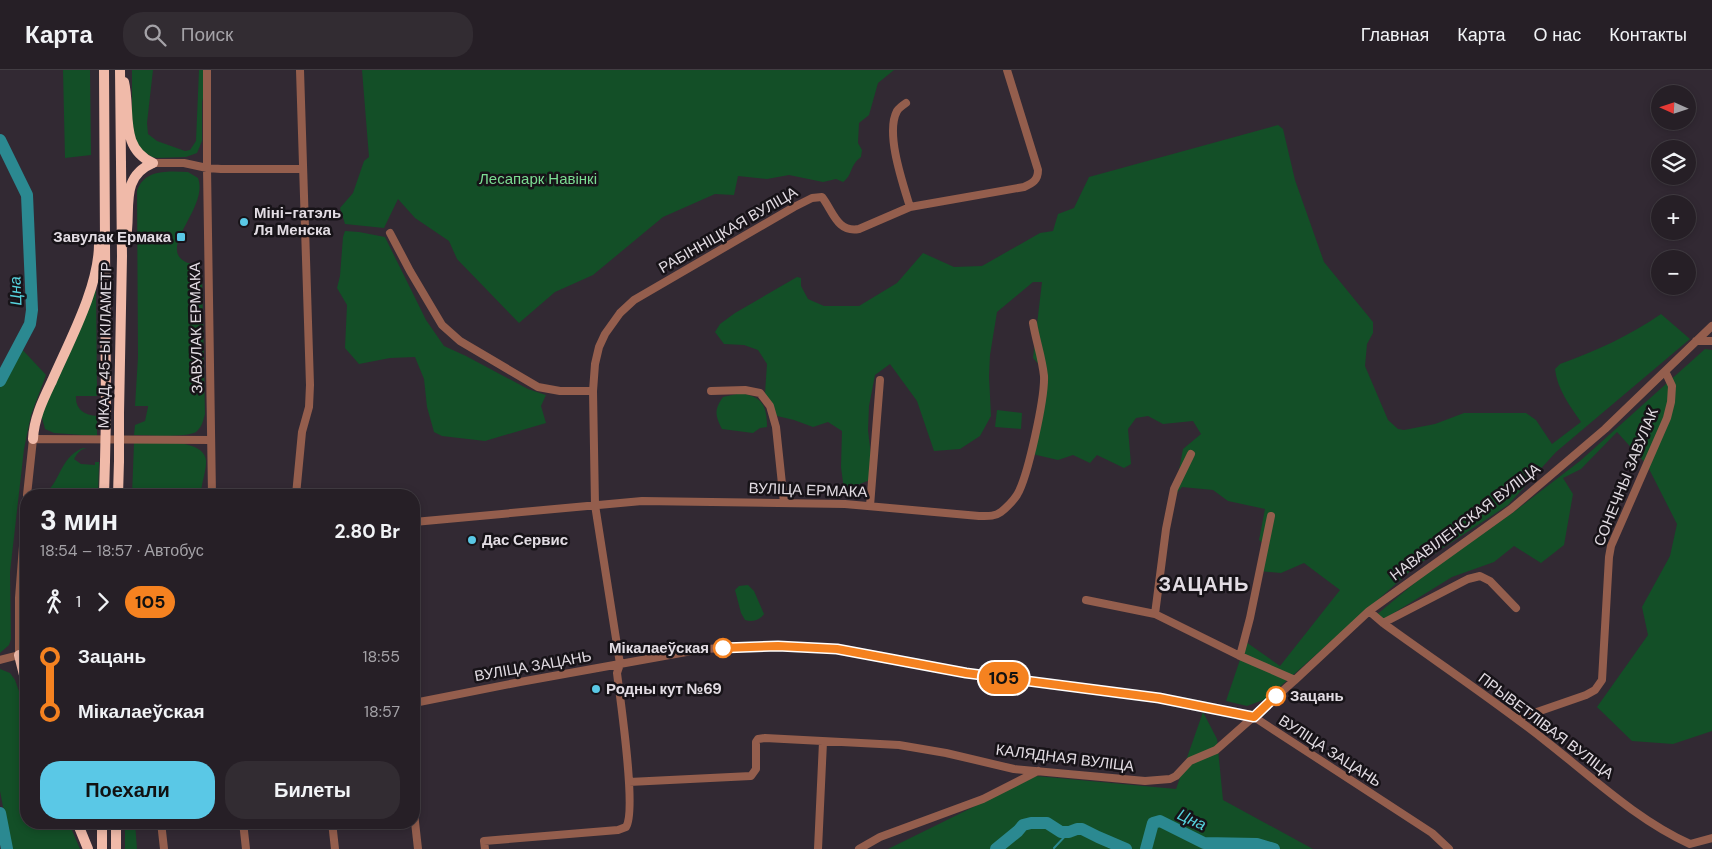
<!DOCTYPE html>
<html lang="ru">
<head>
<meta charset="utf-8">
<style>
	:root { --surface:#261f26; --page:#322c32; --text:#f1f3f6; --muted:#a4a2a7; --line:#423d43; --accent:#5ac8e6 }
	body { margin:0; font-family:"DM Sans",sans-serif; background:var(--page); color:var(--text); height:100vh; display:flex; flex-direction:column; font-size:19px; white-space:nowrap }
	* { box-sizing:border-box; margin:0 }
	p { font-size:16px; color:var(--muted) }
	.icon { flex:none; width:28px; height:28px; fill:none; stroke:currentColor; stroke-width:2; stroke-linecap:round; stroke-linejoin:round }
	.map { position:relative; flex:1; overflow:hidden }
	.side { position:absolute; left:20px; top:419px; width:400px; height:340px; display:flex; flex-direction:column; background:var(--surface); border-radius:20px; box-shadow:0 2px 8px #0003,0 0 0 1px var(--line) }
	.side>* { flex:none }
	.badge { padding:0 10px; border-radius:16px; font-size:18px; line-height:32px }
	.needle { width:32px; rotate:273deg }
	.controls { position:absolute; left:1651px; top:15px; display:grid; gap:10px }
	.controls a { display:grid; place-items:center; width:45px; height:45px; border-radius:50%; background:var(--surface); box-shadow:0 2px 8px #0003,0 0 0 1px var(--line); font-size:25px }
	.map>.badge { position:absolute; translate:-50% -50%; box-shadow:0 0 0 2px #fff }
	.legs { display:flex; align-items:center; gap:8px; height:55px; padding:0 20px; font-size:16px }
	.legs p { margin-inline-start:auto }
	.headline { display:flex; align-items:center; justify-content:space-between; height:85px; padding:0 20px }
	h1 { font-size:28px; font-weight:800; line-height:38px }
	.primary-button { display:flex; gap:10px; margin-top:auto; padding:10px 20px }
	.primary-button a { flex:1; height:58px; border-radius:20px; background:var(--accent); color:#111; font-size:20px; font-weight:800; line-height:58px; text-align:center }
	.primary-button a+a { background:var(--page); color:var(--text) }
	ul { padding:0 20px; list-style:none }
	li { display:flex; align-items:center; gap:18px; height:55px; font-size:19px }
	li i { display:grid; place-items:center; width:8px; height:100%; margin:0 6px; background:currentColor }
	li i::after { content:''; width:12px; height:12px; margin:-6px; border:4px solid; border-radius:50%; background:var(--surface) }
	li p { margin-inline-start:auto }
	li:first-child i { background:linear-gradient(#0000 50%,currentColor 0) }
	li:last-child i { background:linear-gradient(currentColor 50%,#0000 0) }
	header { display:flex; align-items:center; gap:30px; box-sizing:border-box; height:70px; padding:0 25px; background:var(--surface); border-bottom:1px solid var(--line) }
	header strong { font-size:24px }
	nav { display:flex; gap:28px; margin-inline-start:auto; font-size:18px }
	.search { width:350px; height:45px; background:var(--page); display:flex; align-items:center; gap:12px; box-sizing:border-box; padding:0 18px; border-radius:20px; color:var(--muted); font-size:19px }
	.map>svg:first-child { display:block }
</style>
</head>
<body>
<header>
<strong>Карта</strong>
<div class="search"><svg class="icon" aria-label="search" viewBox="0 0 24 24"><circle cx="10" cy="10" r="6"/><path d="M15 15l6 6"/></svg>Поиск</div>
<nav><a>Главная</a><a>Карта</a><a>О нас</a><a>Контакты</a></nav>
</header>
<div class="map">
<svg width="1712" height="779" viewBox="0 0 1712 779">
	<rect width="100%" height="100%" fill="#322933"/>
	<!-- green -->
	<path fill="#134f27" d="M 63,0 L 90,0 L 91,85 L 65,88 Z
		M 132,0 L 153,0 L 147,53 L 148,64 L 157,71 L 185,81 L 190,80 L 196,71 L 199,0 L 204,0 L 204,25 L 202,32 L 202,71 L 197,83 L 186,87 L 157,88 L 152,87 L 138,78 L 132,66 Z
		M 362,0 L 894,0 L 878,13 L 869,45 L 859,53 L 858,73 L 862,80 L 861,87 C 849,96 853,105 843,112 L 836,109 L 823,112 L 789,105 L 767,109 L 738,106 L 734,125 L 715,124 L 663,147 L 593,205 L 555,222 L 519,253 L 457,189 L 449,171 L 415,148 L 398,129 L 384,158 L 345,154 L 340,138 L 353,123 L 364,91 L 369,87 Z
		M 1278,55 L 1283,59 L 1295,110 L 1324,192 L 1373,252 L 1373,263 L 1367,274 L 1365,296 L 1388,350 L 1398,359 L 1404,360 L 1435,354 L 1464,343 L 1526,343 L 1536,350 L 1552,374 L 1581,352 C 1570,336 1557,319 1555,299 L 1560,294 C 1596,281 1629,266 1661,244 L 1690,269 L 1556,382 L 1508,435 L 1416,496 L 1266,629 L 1247,636 L 1226,631 L 1246,572 L 1280,596 L 1340,520 L 1304,493 L 1281,503 L 1259,501 L 1265,475 L 1259,470 L 1265,439 L 1228,431 L 1213,420 L 1182,417 L 1174,426 L 1183,379 L 1201,364 L 1193,351 L 1163,354 L 1148,346 L 1136,348 L 1128,359 L 1131,394 L 1124,398 L 1097,385 L 1090,393 L 1073,385 L 1058,390 L 1028,383 L 1046,329 L 1047,303 L 1033,288 L 1042,212 L 1033,212 L 997,242 L 990,285 L 989,306 L 991,346 L 980,366 L 960,379 L 934,381 L 917,331 L 890,294 L 875,305 L 869,336 L 868,360 L 871,386 L 870,410 L 844,420 L 841,397 L 842,361 L 828,352 L 813,357 L 794,350 L 777,346 L 765,323 L 767,294 L 758,280 L 744,275 L 724,274 L 715,262 L 720,254 L 735,243 L 797,207 L 801,208 L 801,216 L 808,229 L 824,236 L 859,236 L 897,213 L 923,183 L 954,197 L 982,196 L 1040,163 L 1053,161 L 1058,144 L 1074,138 L 1089,107 Z
		M 188,102 L 198,108 C 209,137 159,176 184,191 C 188,194 194,194 199,196 L 202,201 L 205,344 C 203,351 202,357 196,362 C 186,368 147,365 134,365 L 135,355 L 145,351 L 148,337 L 148,336 L 135,336 L 138,287 L 137,121 C 144,99 168,101 188,102 Z
		M 345,161 L 359,162 L 385,167 L 426,250 L 444,276 L 466,286 L 528,319 L 546,325 L 541,336 L 546,353 L 485,371 L 442,366 L 434,362 L 427,337 L 424,309 L 415,287 L 390,288 L 359,294 L 345,278 L 347,235 L 337,218 L 340,206 L 343,167 Z
		M 96,217 L 97,326 L 76,326 C 75,339 84,345 97,346 L 97,366 L 54,363 L 45,359 L 41,344 Z
		M 19,276 L 46,305 L 31,345 L 24,379 L 10,502 L 11,569 L 9,575 L 0,583 L 0,311 Z
		M 1705,279 L 1712,280 L 1712,661 L 1673,674 L 1632,671 L 1597,637 L 1648,565 L 1642,537 L 1670,486 L 1677,454 L 1647,395 L 1617,362 L 1581,399 L 1563,408 L 1573,424 L 1564,475 L 1541,493 L 1514,476 L 1494,492 L 1452,507 L 1381,551 L 1375,546 L 1423,506 L 1515,441 L 1580,391 Z
		M 741,323 C 762,327 767,335 767,357 L 760,358 L 753,363 L 722,359 C 715,345 714,340 723,327 Z
		M 997,340 L 1022,343 L 1021,359 L 995,357 Z
		M 134,373 C 151,373 203,367 206,390 C 207,399 201,413 201,425 L 132,425 Z
		M 83,378 L 129,378 L 87,378 C 80,379 77,384 74,389 L 81,394 L 95,395 L 95,392 L 99,392 L 98,425 L 42,425 C 61,415 58,388 83,378 Z
		M 26,473 L 26,599 C 18,558 23,515 26,473 Z
		M 748,515 L 754,521 L 764,544 C 759,551 752,552 745,550 L 741,543 L 735,520 L 739,516 Z
		M 0,599 L 10,603 L 15,610 L 26,641 L 26,752 L 69,753 L 80,779 L 11,779 L 0,721 Z
		M 1203,642 L 1217,669 L 1223,730 L 1313,779 L 888,779 L 1036,706 L 1176,719 Z
		M 125,753 L 135,753 L 137,779 L 125,779 Z"/>
	<g fill="none" stroke-linecap="round" stroke-linejoin="round">
		<!-- stream -->
		<path stroke="#2b8991" stroke-width="2" d="M 1054,778 L 1069,762"/>
		<!-- river -->
		<path stroke="#2b8991" stroke-width="12" d="M 0,70 L 27,125 L 32,240 L 30,254 L 0,311
			M 0,743 L 7,779
			M 996,779 L 1018,761 L 1023,755 L 1031,753 L 1047,753 L 1061,762 L 1069,762 L 1077,759 L 1082,759 L 1098,767 L 1126,779
			M 1146,779 L 1153,753 L 1160,751 L 1204,773 L 1257,774 L 1274,779"/>
		<!-- minor -->
		<path stroke="#945e4d" stroke-width="8" d="M 207,0 L 207,98 L 212,425
			M 906,33 C 903,35 899,38 897,41 C 885,63 903,114 910,137
			M 153,93 L 184,93 L 207,98 L 221,99 L 302,99
			M 390,163 L 410,201 L 442,255 L 460,271 L 538,317 L 560,321 L 593,321
			M 1696,271 L 1712,271
			M 711,321 L 745,320 L 760,323 L 770,336 L 776,357 L 784,433
			M 27,425 L 33,369 L 211,370
			M 296,425 L 302,362 L 309,337 L 310,315 L 300,0
			M 870,436 L 880,310
			M 414,452 L 642,431 L 845,434 L 979,446 C 987,446 994,447 1001,442 C 1006,438 1013,431 1017,425 C 1028,407 1045,327 1044,306 C 1042,287 1036,271 1033,253
			M 1086,530 L 1155,544 L 1240,586 L 1295,610
			M 1369,541 L 1383,553 C 1438,593 1494,630 1547,672 C 1593,708 1637,750 1690,774 L 1712,768
			M 1155,544 L 1166,459 L 1174,419 L 1191,384
			M 1383,553 L 1468,509 L 1480,506 L 1490,511 L 1516,538
			M 1240,586 L 1250,548 L 1271,446
			M 0,590 L 19,585 L 19,528 L 26,437
			M 620,594 L 595,435 L 593,321 L 595,294 L 599,277 L 605,264 L 620,243 L 634,230 L 794,137 L 812,128 L 822,127 C 833,141 837,163 859,159 L 910,137 L 1024,117 C 1033,113 1038,110 1038,100 L 1007,0
			M 414,633 L 520,612 L 703,579 L 778,576 L 837,579 L 966,603 L 1159,628 L 1254,647 L 1432,763 L 1449,779
			M 1517,649 L 1586,625 L 1595,620 L 1602,610 L 1609,487 L 1611,476 L 1667,348 L 1671,332 L 1672,316 L 1665,301
			M 629,712 L 751,706 L 756,699 L 756,672 L 758,669 L 765,668 L 899,675 L 946,683 L 1014,699 L 1145,711 L 1170,709 L 1176,706 L 1190,691 L 1216,680 L 1295,610 L 1369,541 L 1511,439 L 1605,359 L 1712,256
			M 414,743 L 418,779
			M 161,752 L 164,779
			M 243,752 L 246,779
			M 332,752 L 335,779
			M 485,779 L 484,771 L 618,760 L 626,757 C 637,741 620,628 617,603 L 620,594
			M 818,779 L 823,672
			M 859,779 L 880,767 L 983,729 L 1038,701"/>
		<!-- highway -->
		<path stroke="#f0baa9" stroke-width="10" d="M 104,0 L 106,344
			M 124,12 C 131,42 119,78 153,93
			M 125,173 C 133,143 117,108 153,93
			M 119,343 L 122,186 L 120,0
			M 33,369 C 34,348 43,330 52,311 C 69,272 99,217 99,174
			M 104,425 L 105,391
			M 118,425 L 119,391
			M 19,585 L 26,613
			M 77,752 L 88,779
			M 102,752 L 102,779
			M 116,752 L 116,779"/>
		<!-- highway-bridge -->
		<path stroke="#f0baa9" stroke-width="10" d="M 105,391 L 106,344
			M 119,391 L 119,343"/>
	</g>
	<g fill="none" stroke-linecap="round" stroke-linejoin="round">
		<defs>
			<path id="line-1" d="M 723,578 L 778,576 L 837,579 L 966,603 L 1159,628 L 1254,647 L 1276,626"/>
		</defs>
		<!-- line-1 casing -->
		<use href="#line-1" stroke="#fff" stroke-width="11"/>
		<!-- line-1 -->
		<use href="#line-1" stroke="#f58220" stroke-width="8"/>
	</g>
	<!-- markers -->
	<g fill="#5ac8e6" stroke="#171318" stroke-width="2">
		<circle cx="244" cy="152" r="5"/>
		<rect x="176" y="162" width="10" height="10" rx="2.5"/>
		<circle cx="472" cy="470" r="5"/>
		<circle cx="596" cy="619" r="5"/>
	</g>
	<g fill="#fff" stroke="#f58220" stroke-width="2.5">
		<circle cx="723" cy="578" r="9"/>
		<circle cx="1276" cy="626" r="9"/>
	</g>
	<g text-anchor="middle" stroke-width="5" stroke-linejoin="round" paint-order="stroke">
		<!-- park labels -->
		<g font-size="15" fill="#7cdc93" stroke="#171318">
			<text x="538" y="114">Лесапарк Навінкі</text>
		</g>
		<!-- poi labels -->
		<g font-size="15" font-weight="bold" fill="#e2dce3" stroke="#171318" text-anchor="start">
			<text x="254" y="148">Міні-гатэль<tspan x="254" dy="17">Ля Менска</tspan></text>
			<text x="171" y="172" text-anchor="end">Завулак Ермака</text>
			<text x="482" y="475">Дас Сервис</text>
			<text x="606" y="624">Родны кут №69</text>
		</g>
		<!-- street labels -->
		<g font-size="15" fill="#e2dce3" stroke="#171318">
			<text transform="translate(728 160) rotate(-30)" y="5">РАБІННІЦКАЯ ВУЛІЦА</text>
			<text transform="translate(196 258) rotate(-91)" y="5">ЗАВУЛАК ЕРМАКА</text>
			<text transform="translate(105 275) rotate(-89)" y="5">МКАД, 45-Ы КІЛАМЕТР</text>
			<text transform="translate(1626 407) rotate(-68)" y="5">СОНЕЧНЫ ЗАВУЛАК</text>
			<text transform="translate(808 420) rotate(2)" y="5">ВУЛІЦА ЕРМАКА</text>
			<text transform="translate(1465 452) rotate(-37)" y="5">НАВАВІЛЕНСКАЯ ВУЛІЦА</text>
			<text transform="translate(533 596) rotate(-10)" y="5">ВУЛІЦА ЗАЦАНЬ</text>
			<text transform="translate(1546 656) rotate(37)" y="5">ПРЫВЕТЛІВАЯ ВУЛІЦА</text>
			<text transform="translate(1330 681) rotate(33)" y="5">ВУЛІЦА ЗАЦАНЬ</text>
			<text transform="translate(1065 688) rotate(7)" y="5">КАЛЯДНАЯ ВУЛІЦА</text>
		</g>
		<!-- stop labels -->
		<g font-size="15" font-weight="bold" fill="#e2dce3" stroke="#171318" text-anchor="end">
			<text x="709" y="583">Мікалаеўская</text>
			<text x="1290" y="631" text-anchor="start">Зацань</text>
		</g>
		<!-- water labels -->
		<g font-size="16" font-style="italic" fill="#56d3dd" stroke="#171318">
			<text transform="translate(15 221) rotate(-92)" y="6">Цна</text>
			<text transform="translate(1192 749) rotate(25)" y="6">Цна</text>
		</g>
		<!-- district labels -->
		<g font-size="20" font-weight="bold" letter-spacing="1" fill="#e2dce3" stroke="#171318">
			<text x="1204" y="521">ЗАЦАНЬ</text>
		</g>
	</g>
</svg>
<div class="controls">
<a><svg class="needle" viewBox="-14 -14 28 28"><path d="M0-13l5 13h-10z" fill="#e53935"/><path d="M0 13l5-13h-10z" fill="#a4a2a7"/></svg></a>
<a><svg class="icon" aria-label="layers" viewBox="0 0 24 24"><path d="M12 4l9 5-9 5-9-5zM3 14l9 5 9-5"/></svg></a>
<a>+</a>
<a>−</a>
</div>
<b class="badge" style="left:1004px;top:608px;background:#f58220;color:#111">105</b>
<section class="side">
<div class="headline"><div><h1>3 мин</h1><p>18:54 – 18:57 · Автобус</p></div><b>2.80 Br</b></div>
<div class="legs"><svg class="icon" aria-label="walk" viewBox="0 0 24 24"><circle cx="13" cy="4" r="2"/><path d="M13 8l-2 6 4 7M11 14l-3 7M7 12l3-4h3l4 4"/></svg>1<svg class="icon" aria-label="forward" viewBox="0 0 24 24"><path d="M9 5l7 7-7 7"/></svg><b class="badge" style="background:#f58220;color:#111">105</b></div>
<ul>
<li><i style="color:#f58220"></i><b>Зацань</b><p>18:55</p></li>
<li><i style="color:#f58220"></i><b>Мікалаеўская</b><p>18:57</p></li>
</ul>
<div class="primary-button"><a>Поехали</a><a>Билеты</a></div>
</section>
</div>
</body>
</html>
